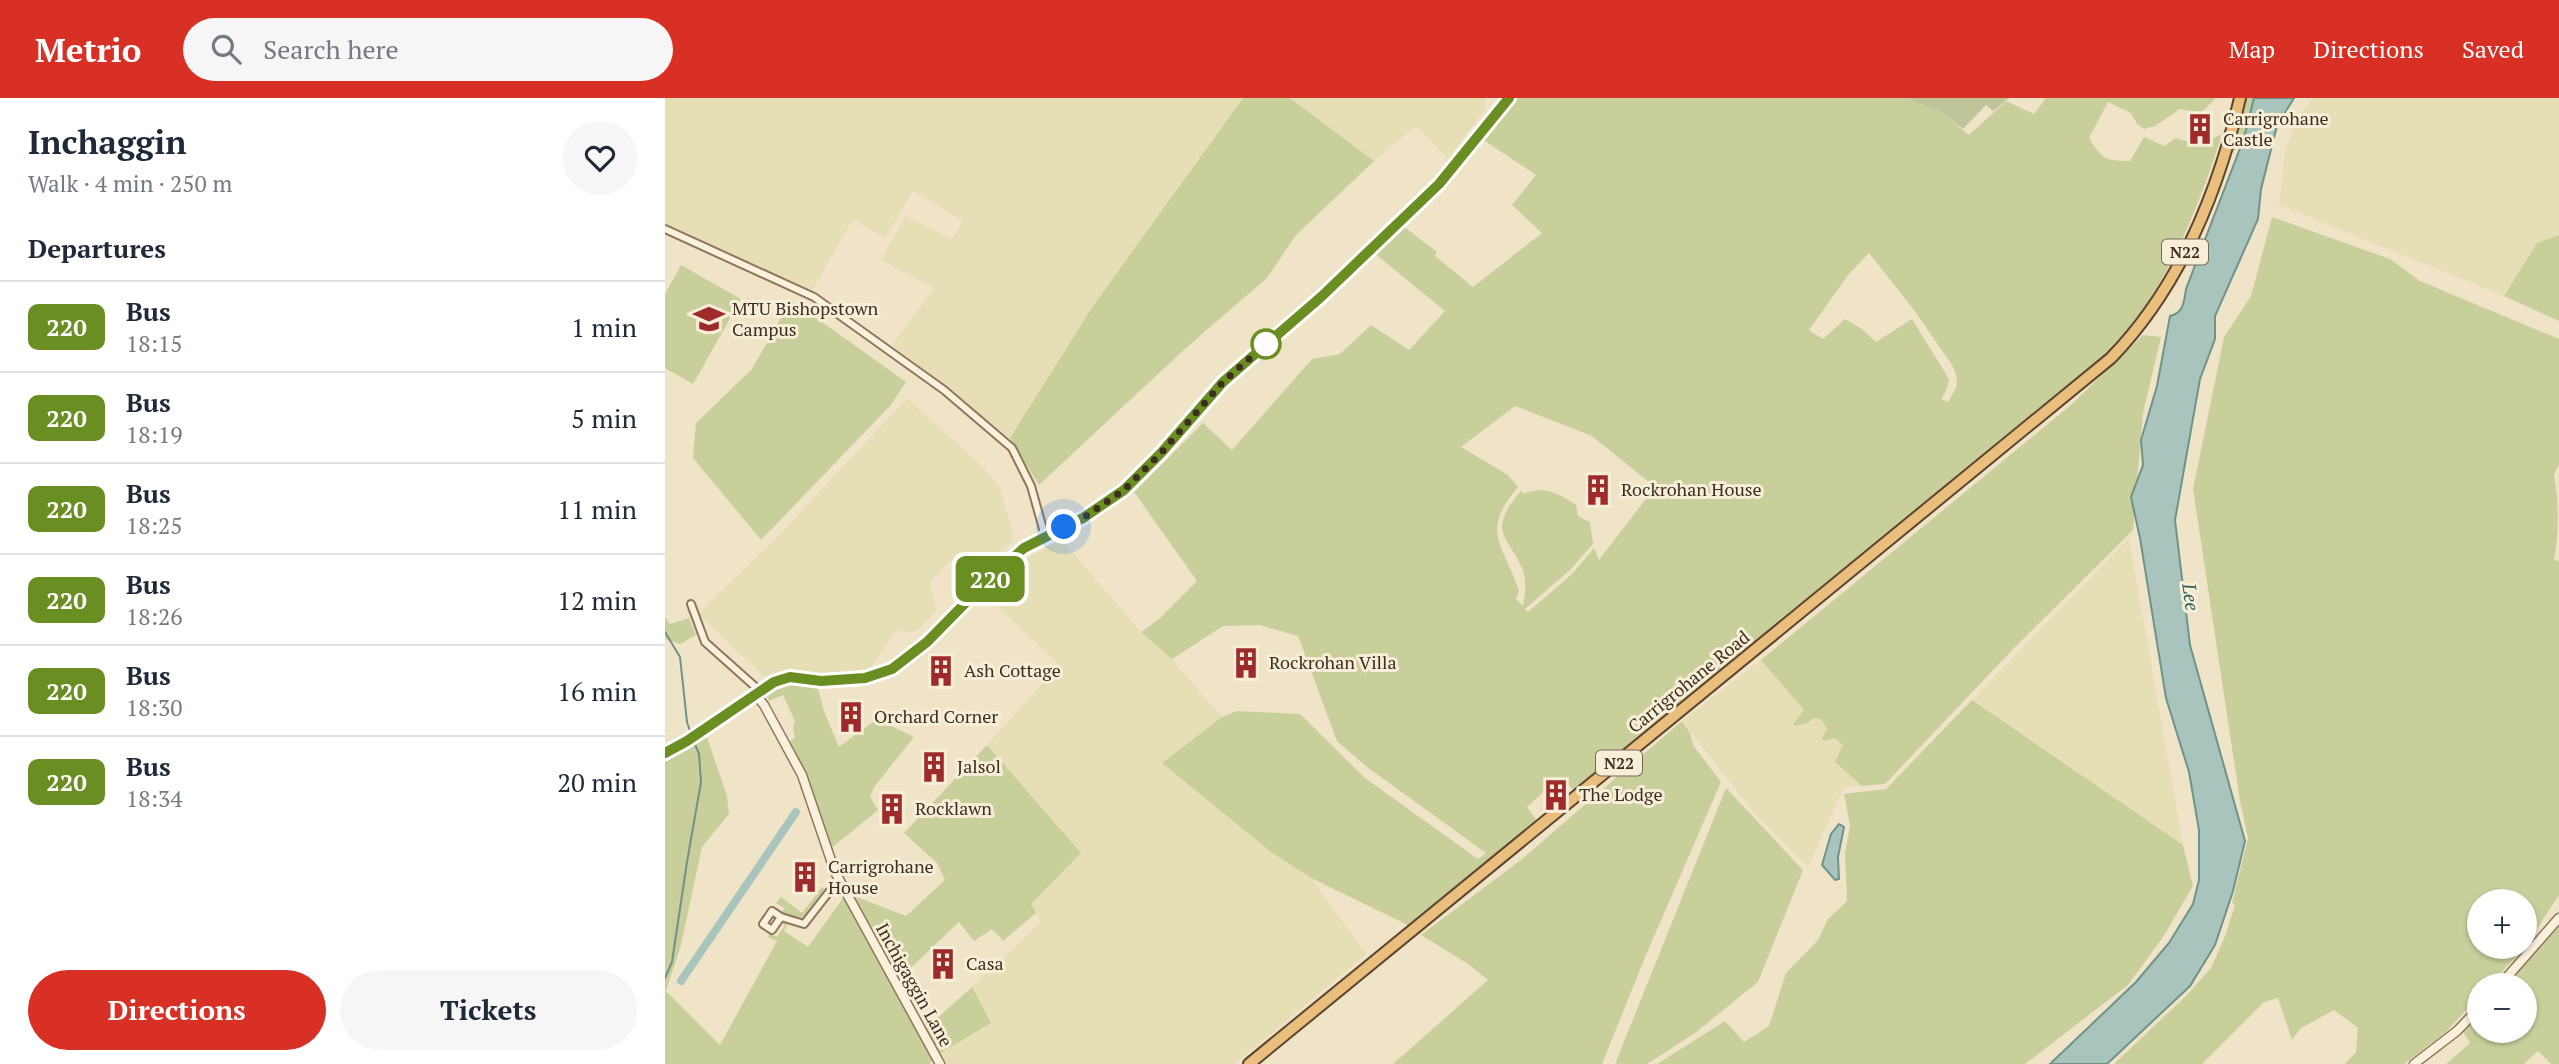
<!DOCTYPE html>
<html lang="en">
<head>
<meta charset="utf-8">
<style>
	:root { --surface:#fff; --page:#f6f6f7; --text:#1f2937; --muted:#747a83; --line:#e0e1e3; --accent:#d93025 }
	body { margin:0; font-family:"PT Serif",serif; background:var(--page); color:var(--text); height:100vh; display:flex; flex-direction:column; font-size:26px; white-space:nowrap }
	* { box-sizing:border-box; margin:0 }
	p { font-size:23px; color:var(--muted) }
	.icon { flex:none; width:38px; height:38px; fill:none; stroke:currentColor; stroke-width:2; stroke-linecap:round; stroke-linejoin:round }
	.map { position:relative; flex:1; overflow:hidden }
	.drawer { display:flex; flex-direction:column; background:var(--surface); width:665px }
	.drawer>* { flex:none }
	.badge { padding:0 14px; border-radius:10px; font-size:24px; line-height:46px }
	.controls { position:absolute; left:1802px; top:791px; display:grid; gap:14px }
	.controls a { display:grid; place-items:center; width:70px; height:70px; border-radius:50%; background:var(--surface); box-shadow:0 2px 5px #0004; font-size:35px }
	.you { position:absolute; width:35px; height:35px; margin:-18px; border:5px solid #fff; border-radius:50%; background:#1a73e8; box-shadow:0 0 0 10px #1a73e833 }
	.map>.badge { position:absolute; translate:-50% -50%; box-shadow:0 0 0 4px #fff }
	h2 { padding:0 28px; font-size:26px; line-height:63px }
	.round { display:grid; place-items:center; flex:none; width:74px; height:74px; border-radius:37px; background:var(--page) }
	.headline { display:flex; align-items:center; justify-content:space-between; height:119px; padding:0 28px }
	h1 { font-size:33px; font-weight:800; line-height:52px }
	.action { display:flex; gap:14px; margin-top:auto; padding:14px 28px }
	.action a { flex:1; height:80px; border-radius:42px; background:var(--accent); color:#fff; font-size:28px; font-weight:800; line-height:80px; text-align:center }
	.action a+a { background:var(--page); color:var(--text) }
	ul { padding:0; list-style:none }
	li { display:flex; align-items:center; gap:21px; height:91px; padding:0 28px; border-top:2px solid var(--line) }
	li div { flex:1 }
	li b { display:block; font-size:26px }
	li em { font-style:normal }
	li .badge { min-width:77px; font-weight:700; text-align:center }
	header { display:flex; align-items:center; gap:42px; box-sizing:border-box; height:98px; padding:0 35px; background:var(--accent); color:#fff }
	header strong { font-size:33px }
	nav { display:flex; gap:38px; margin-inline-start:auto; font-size:24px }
	.search { width:490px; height:63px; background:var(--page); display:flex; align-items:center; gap:18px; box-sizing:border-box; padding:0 24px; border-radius:38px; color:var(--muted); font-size:26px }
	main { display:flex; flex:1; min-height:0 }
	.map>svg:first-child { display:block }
</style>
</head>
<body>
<header>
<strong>Metrio</strong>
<div class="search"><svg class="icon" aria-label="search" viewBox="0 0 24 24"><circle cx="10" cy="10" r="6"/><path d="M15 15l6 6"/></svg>Search here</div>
<nav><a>Map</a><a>Directions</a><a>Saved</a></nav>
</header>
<main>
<section class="drawer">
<div class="headline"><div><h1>Inchaggin</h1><p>Walk · 4 min · 250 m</p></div><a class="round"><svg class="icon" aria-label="heart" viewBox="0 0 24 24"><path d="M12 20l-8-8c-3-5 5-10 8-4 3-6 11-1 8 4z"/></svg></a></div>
<h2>Departures</h2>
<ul>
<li><span class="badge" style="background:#6b8e23;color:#fff">220</span><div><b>Bus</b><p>18:15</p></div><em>1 min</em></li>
<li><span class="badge" style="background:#6b8e23;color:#fff">220</span><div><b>Bus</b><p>18:19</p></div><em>5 min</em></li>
<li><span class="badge" style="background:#6b8e23;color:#fff">220</span><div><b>Bus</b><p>18:25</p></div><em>11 min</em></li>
<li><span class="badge" style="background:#6b8e23;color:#fff">220</span><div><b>Bus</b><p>18:26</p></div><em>12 min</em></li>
<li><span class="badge" style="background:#6b8e23;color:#fff">220</span><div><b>Bus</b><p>18:30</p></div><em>16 min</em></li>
<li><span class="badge" style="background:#6b8e23;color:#fff">220</span><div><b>Bus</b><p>18:34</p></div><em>20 min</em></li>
</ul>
<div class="action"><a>Directions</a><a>Tickets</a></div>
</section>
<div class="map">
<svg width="1894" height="966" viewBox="0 0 1894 966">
	<rect width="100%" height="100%" fill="#f0e4c8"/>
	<!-- farmland -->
	<path fill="#e6deb5" d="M 0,0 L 578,0 L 428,208 L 345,340 L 227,247 L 269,190 L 216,162 L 240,118 L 287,141 L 298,123 L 248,93 L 220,141 L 188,121 L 147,193 L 0,126 Z
		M 625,0 L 820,0 L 820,11 L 783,61 L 751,28 L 709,63 Z
		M 1648,0 L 1894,0 L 1894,137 L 1872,145 L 1839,198 L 1614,107 L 1620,54 L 1631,22 Z
		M 242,300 L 317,368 L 335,389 L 349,442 L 314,474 L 286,462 L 265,484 L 271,513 L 251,534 L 231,533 L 206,569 L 168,577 L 128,571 L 99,578 L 33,516 L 116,435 Z
		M 1464,440 L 1518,747 L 1307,602 Z
		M 396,441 L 476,534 L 502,556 L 557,619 L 497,665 L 606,754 L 646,780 L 701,856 L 570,966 L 282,966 L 276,955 L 326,925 L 307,889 L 376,824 L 366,806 L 416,755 L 322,647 L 394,567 L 318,495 L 363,460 Z
		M 1096,562 L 1140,612 L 1128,626 L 1149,620 L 1156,621 L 1162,631 L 1159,642 L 1170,640 L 1178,647 L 1171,665 L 1197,688 L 1179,689 L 1143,769 L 1090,716 L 1017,623 Z"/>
	<!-- green -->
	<path fill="#c9cf9b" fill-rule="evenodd" d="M 578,0 L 625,0 L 709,63 L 631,137 L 602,180 L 522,249 L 374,387 L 345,340 L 428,208 Z
		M 853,0 L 1246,0 L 1245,2 L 1276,14 L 1304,37 L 1341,3 L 1369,16 L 1381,0 L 1551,0 L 1536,15 L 1515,11 L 1490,28 L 1479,31 L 1472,26 L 1466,15 L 1443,4 L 1424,40 C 1437,61 1440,63 1465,63 L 1479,39 L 1499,48 L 1511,40 L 1534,47 L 1557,36 C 1536,103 1510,168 1468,226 C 1456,243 1439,258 1424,274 L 911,694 L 895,679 L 862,709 L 872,723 L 747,829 L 646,780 L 606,754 L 497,665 L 557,619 L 572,613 L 635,616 L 700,680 L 813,761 L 821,755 L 702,669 L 672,643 L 633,538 L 595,527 L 558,528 L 507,561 L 476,534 L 493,522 L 532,483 L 469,394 L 538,325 L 567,352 L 647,261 L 675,256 L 706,227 L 744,252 L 780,213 L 709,155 L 738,128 L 772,154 L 770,158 L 808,189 L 877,135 L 847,107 L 871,77 L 817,41 ZM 1204,155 L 1249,212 L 1287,267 L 1292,279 L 1291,290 L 1283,304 L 1276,301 L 1282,291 L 1284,281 L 1247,221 L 1211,244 L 1197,231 L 1180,221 L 1158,241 L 1144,232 L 1183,177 ZM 850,308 L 927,338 L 990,389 L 934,462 L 929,450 L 907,476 L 863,514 L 860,511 L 905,472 L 928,446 L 925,424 L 913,418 L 911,407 C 893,395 880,387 858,396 L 856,393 C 848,402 838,415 837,428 C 837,441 849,453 854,464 C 862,478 861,492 858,508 L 851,501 L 854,493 C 839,446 814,435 853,389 L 843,377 L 796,349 Z
		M 1581,0 L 1589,0 L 1580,40 L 1577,46 L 1567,55 Z
		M 1607,119 L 1725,161 L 1755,183 L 1894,241 L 1894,366 L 1889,377 C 1894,401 1894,438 1889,462 L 1894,463 L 1894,797 L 1860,849 L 1860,803 L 1815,803 L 1815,849 L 1860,849 L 1824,887 L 1815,887 L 1815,897 L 1781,934 L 1739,966 L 1680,966 L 1691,954 L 1693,930 L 1669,912 L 1636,930 L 1627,942 L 1613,900 L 1599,904 L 1537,966 L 1449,966 L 1522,897 L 1546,870 L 1560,838 L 1570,807 L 1567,805 L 1583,740 L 1575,703 L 1528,391 L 1559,239 L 1586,198 Z
		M 1894,137 L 1894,223 L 1839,198 L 1872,145 Z
		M 16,167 L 76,201 L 28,286 L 0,270 L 0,196 Z
		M 126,202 L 241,284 L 225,308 L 96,442 L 28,360 L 31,325 L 87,271 Z
		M 1478,237 L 1496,239 L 1478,315 L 1468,432 L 1351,548 L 1220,686 L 1197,688 L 1170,664 L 1178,647 L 1170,640 L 1159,643 L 1157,641 L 1162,631 L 1156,621 L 1149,620 L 1142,625 L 1129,628 L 1128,626 L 1139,612 L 1096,562 L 1407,306 Z
		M 0,519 L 5,526 L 24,520 L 31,537 L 15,546 L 0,541 Z
		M 119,587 L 152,587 L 159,613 L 174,649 L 212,621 L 249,639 L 209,689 L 205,699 L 213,712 L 164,752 L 142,678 L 125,643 L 130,640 L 128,630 L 130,623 L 118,597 L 104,603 L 101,596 Z
		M 1307,602 L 1518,747 L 1528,788 L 1498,839 L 1463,887 L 1360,966 L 992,966 L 1060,923 L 1079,944 L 1104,928 L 1121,875 L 1153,842 L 1163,821 L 1182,803 L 1180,755 L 1185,727 L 1179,696 L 1221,691 Z
		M 1017,623 L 1025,635 L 1028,647 L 1056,684 L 981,857 L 937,966 L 728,966 L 823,882 L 803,866 L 756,837 L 857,761 Z
		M 41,636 L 62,698 L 64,716 L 37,749 L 16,847 L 1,893 L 55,947 L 112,843 L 103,839 L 105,835 L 112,839 L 120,827 L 116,824 L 124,823 L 130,828 L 123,825 L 119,833 L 143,849 L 178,800 L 268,961 L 265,966 L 0,966 L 0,664 Z
		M 322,647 L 416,755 L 366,806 L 371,815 L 338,843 L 327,831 L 309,843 L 294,824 L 232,883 L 189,806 L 192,799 L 241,818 L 280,782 L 272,765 L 239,735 Z
		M 1061,690 L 1138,772 L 1093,884 L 1030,935 L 982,966 L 950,966 Z
		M 157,789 L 161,792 L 141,819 L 132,820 L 117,815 L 119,810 L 111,805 L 116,799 L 137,815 Z
		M 1894,828 L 1894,966 L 1886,966 L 1873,953 L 1859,966 L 1781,966 L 1805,945 L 1797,932 L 1815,914 L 1815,933 L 1860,933 L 1860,887 L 1839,887 Z
		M 307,889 L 326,925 L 276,955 L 260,931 Z"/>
	<!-- cemetery -->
	<path fill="#bfc49a" d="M 1246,0 L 1344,0 L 1328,13 L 1321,7 L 1298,31 L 1276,14 L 1245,2 Z"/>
	<!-- water -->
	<path fill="#a9c4bc" stroke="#6f938a" stroke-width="2" d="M 1589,0 L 1629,0 L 1612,28 L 1596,91 L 1593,121 L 1550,218 L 1550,241 L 1535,281 L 1510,422 L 1525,547 L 1580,743 L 1568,793 L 1550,847 L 1525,888 L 1442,966 L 1385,966 L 1471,884 L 1504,845 L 1528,806 L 1534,782 L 1534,732 L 1524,674 L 1501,600 L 1475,440 L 1466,399 L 1478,367 L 1476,342 L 1492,288 L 1505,218 C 1519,215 1519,203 1521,191 L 1579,40 Z
		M 1174,726 L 1179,729 L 1173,759 L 1174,781 L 1170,782 L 1157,767 L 1166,736 Z"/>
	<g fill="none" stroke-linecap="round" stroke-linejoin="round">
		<!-- stream -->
		<path stroke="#6f938a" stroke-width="2" d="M 0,534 L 15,559 L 22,624 L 26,636
			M 0,880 L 7,864 L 22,764 L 36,684 L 34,656 L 29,644"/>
		<!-- canal -->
		<path stroke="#a9c4bc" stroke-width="8" d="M 16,883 L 131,714"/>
		<defs>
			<path id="minor" d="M 0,131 L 149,199 L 279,292 L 347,350 L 366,388 L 380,438
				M 26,506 L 40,544 L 95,593
				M 116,819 L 107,832 L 98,826 L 107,813 L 116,819 L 139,826 L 164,794 L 176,786"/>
			<path id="tertiary" d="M 90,596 L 99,607 L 137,677 L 170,774 L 275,966
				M 1835,887 L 1894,820
				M 1749,966 L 1792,933 L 1815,909"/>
			<path id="secondary" d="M 0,654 L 22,643 L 109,584 L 125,579 L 156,583 L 200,580 L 227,571 L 262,544 L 323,482 L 359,450 L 418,420 L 459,392 L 497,355 L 558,284 L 656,199 L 774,86 L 844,0"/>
			<path id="trunk" d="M 584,966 L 1446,260 C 1514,190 1553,94 1575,0"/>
		</defs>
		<!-- minor casing -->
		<use href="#minor" stroke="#8d765c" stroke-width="10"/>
		<!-- tertiary casing -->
		<use href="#tertiary" stroke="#8d765c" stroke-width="11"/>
		<!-- secondary casing -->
		<use href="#secondary" stroke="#6f573f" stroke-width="13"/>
		<!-- trunk casing -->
		<use href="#trunk" stroke="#5b4430" stroke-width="14"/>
		<!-- minor -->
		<use href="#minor" stroke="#faf1dc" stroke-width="6"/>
		<!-- tertiary -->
		<use href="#tertiary" stroke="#faf1dc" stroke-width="8"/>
		<!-- secondary -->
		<use href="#secondary" stroke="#faf1dc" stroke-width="10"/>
		<!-- trunk -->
		<use href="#trunk" stroke="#eabe7c" stroke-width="10"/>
	</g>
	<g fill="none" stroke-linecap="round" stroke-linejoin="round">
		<defs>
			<path id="line" d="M 0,655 L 22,643 L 109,584 L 125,579 L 156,583 L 200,580 L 227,571 L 262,544 L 323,482 L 359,450 L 418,420 L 459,392 L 496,355 L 558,284 L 656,199 L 774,86 L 844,0"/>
		</defs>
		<!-- line casing -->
		<use href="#line" stroke="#fff" stroke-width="16"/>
		<!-- line -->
		<use href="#line" stroke="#6b8e23" stroke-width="10"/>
		<!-- walk -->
		<path stroke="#3d2e20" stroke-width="7" stroke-dasharray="0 12.6" d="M 399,429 L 418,420 L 459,392 L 496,355 L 558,284 L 601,246"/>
	</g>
	<!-- icons -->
	<defs>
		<symbol id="building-bare" viewBox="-9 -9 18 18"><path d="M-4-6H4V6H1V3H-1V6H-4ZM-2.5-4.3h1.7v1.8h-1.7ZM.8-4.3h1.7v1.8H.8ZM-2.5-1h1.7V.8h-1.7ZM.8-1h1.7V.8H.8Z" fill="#9e2a2b" stroke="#f7eed8" stroke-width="2.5" paint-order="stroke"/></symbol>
		<symbol id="university-bare" viewBox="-9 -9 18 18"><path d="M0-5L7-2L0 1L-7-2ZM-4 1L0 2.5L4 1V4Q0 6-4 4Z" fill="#9e2a2b" stroke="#f7eed8" stroke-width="2.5" paint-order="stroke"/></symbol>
	</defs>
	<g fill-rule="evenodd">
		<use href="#building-bare" x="1513" y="9" width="44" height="44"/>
		<use href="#university-bare" x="22" y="199" width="44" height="44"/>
		<use href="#building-bare" x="911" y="370" width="44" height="44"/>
		<use href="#building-bare" x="559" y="543" width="44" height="44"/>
		<use href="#building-bare" x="254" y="551" width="44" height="44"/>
		<use href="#building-bare" x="164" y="597" width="44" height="44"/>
		<use href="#building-bare" x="247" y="647" width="44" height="44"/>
		<use href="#building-bare" x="869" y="675" width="44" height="44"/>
		<use href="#building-bare" x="205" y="689" width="44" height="44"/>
		<use href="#building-bare" x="118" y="757" width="44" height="44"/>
		<use href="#building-bare" x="256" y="844" width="44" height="44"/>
	</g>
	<!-- markers -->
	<circle fill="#fff" stroke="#6b8e23" stroke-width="3.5" cx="601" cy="246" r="14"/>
	<g text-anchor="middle" stroke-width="6" stroke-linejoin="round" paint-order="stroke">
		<!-- shield labels -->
		<g fill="#f7eed8" stroke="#756857" stroke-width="2">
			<rect x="1497" y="141.5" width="46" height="25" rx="5"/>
			<rect x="931" y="652.5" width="46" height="25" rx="5"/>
		</g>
		<g font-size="16" font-weight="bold" fill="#3d2e20">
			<text x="1520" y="160">N22</text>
			<text x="954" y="671">N22</text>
		</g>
		<!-- poi labels -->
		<g font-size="18" fill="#3d2e20" stroke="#f7eed8" text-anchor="start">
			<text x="1558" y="27">Carrigrohane<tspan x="1558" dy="21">Castle</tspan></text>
			<text x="67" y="217">MTU Bishopstown<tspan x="67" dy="21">Campus</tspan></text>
			<text x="956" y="398">Rockrohan House</text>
			<text x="604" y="571">Rockrohan Villa</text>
			<text x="299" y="579">Ash Cottage</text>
			<text x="209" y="625">Orchard Corner</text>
			<text x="292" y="675">Jalsol</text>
			<text x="914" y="703">The Lodge</text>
			<text x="250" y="717">Rocklawn</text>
			<text x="163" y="775">Carrigrohane<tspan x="163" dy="21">House</tspan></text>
			<text x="301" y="872">Casa</text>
		</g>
		<!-- street labels -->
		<g font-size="18" fill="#3d2e20" stroke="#f7eed8">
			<text transform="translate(1024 584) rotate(-39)" y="6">Carrigrohane Road</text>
			<text transform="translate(249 887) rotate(61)" y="6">Inchigaggin Lane</text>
		</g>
		<!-- water labels -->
		<g font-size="19" font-style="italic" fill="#2f5d5a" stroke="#f7eed8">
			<text transform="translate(1526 499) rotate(82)" y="7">Lee</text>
		</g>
	</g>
</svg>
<div class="controls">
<a>+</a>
<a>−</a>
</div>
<div class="you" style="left:399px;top:429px"></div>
<b class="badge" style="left:325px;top:481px;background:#6b8e23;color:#fff">220</b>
</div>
</main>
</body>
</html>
